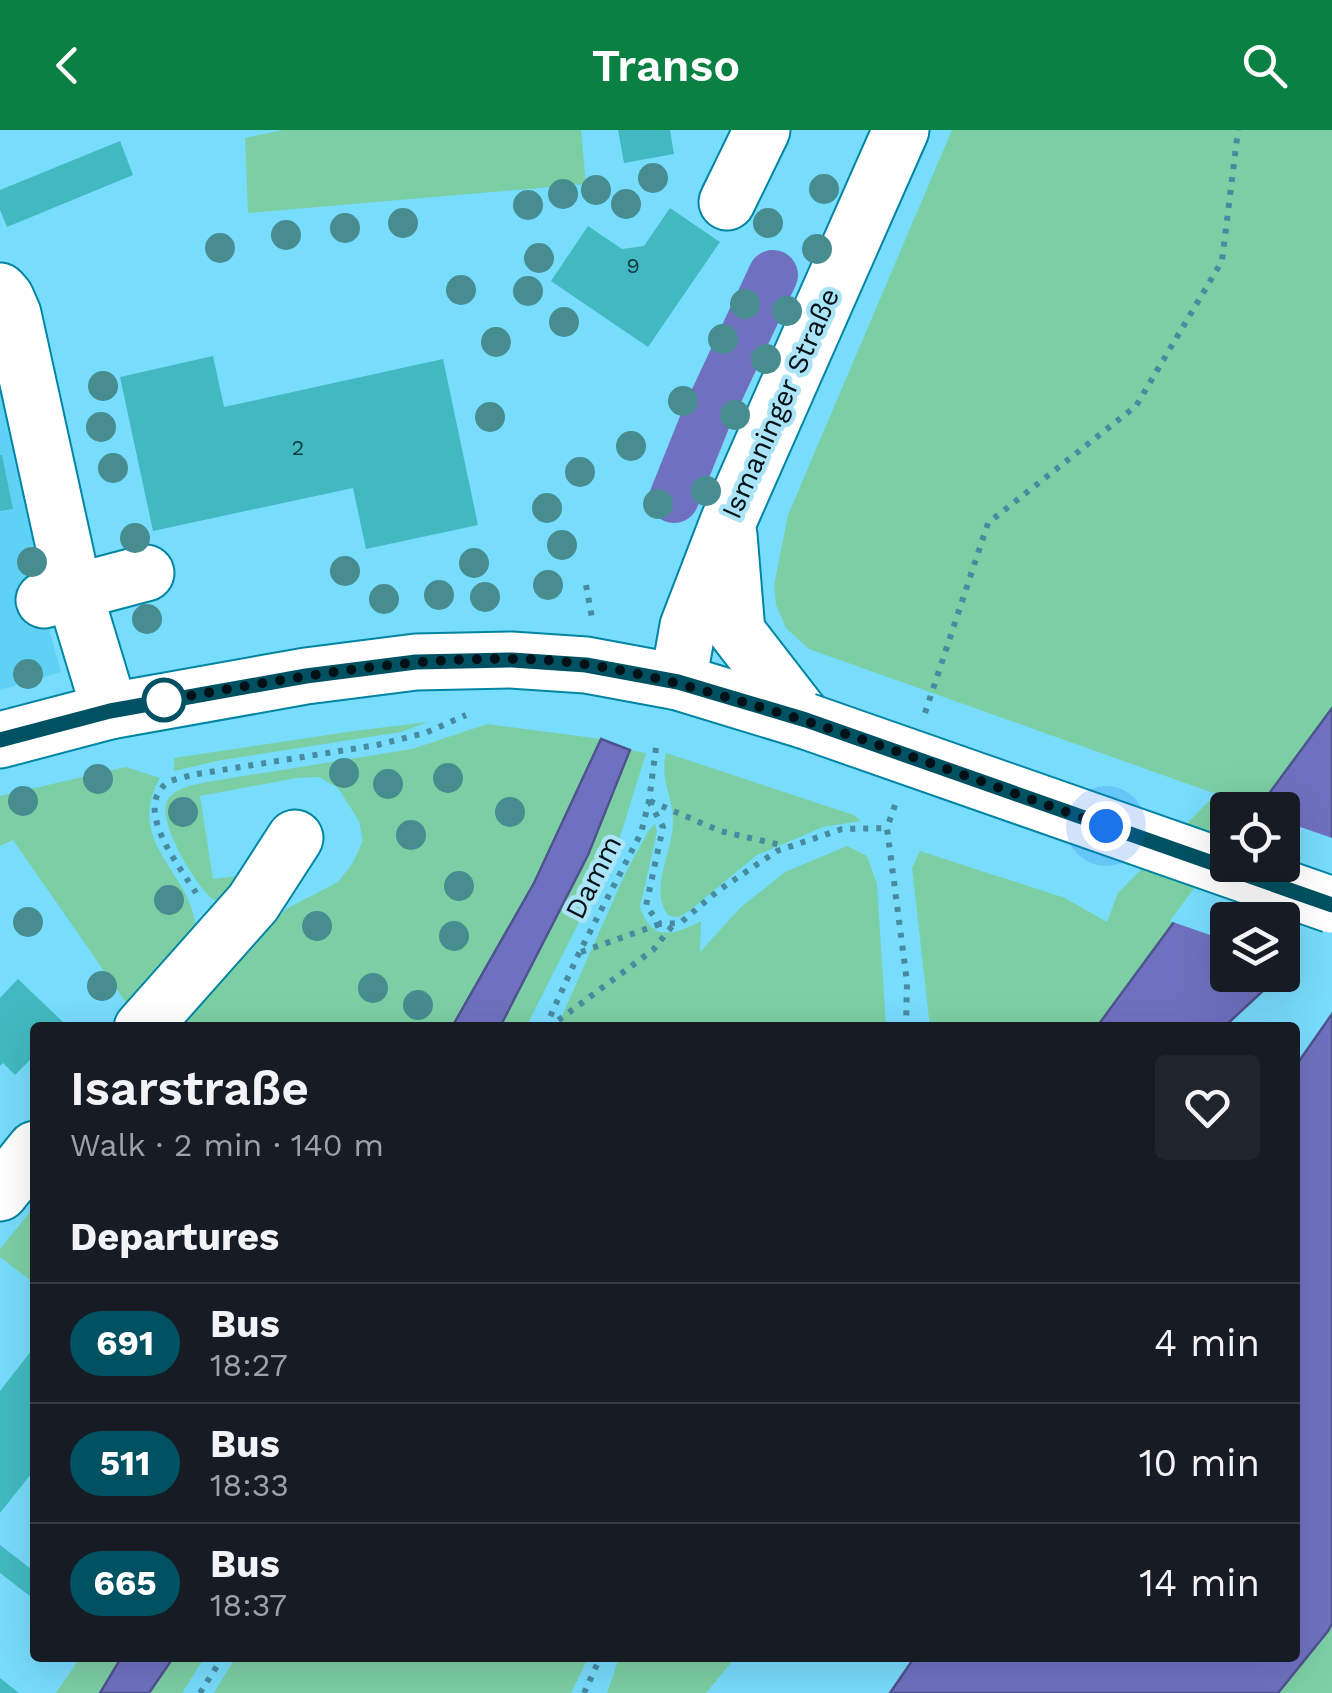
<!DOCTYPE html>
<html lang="en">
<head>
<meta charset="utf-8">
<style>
	:root { --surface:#171b24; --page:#20242c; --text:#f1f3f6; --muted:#9ea1a6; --line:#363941; --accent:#0b8043 }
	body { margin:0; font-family:"Work Sans",sans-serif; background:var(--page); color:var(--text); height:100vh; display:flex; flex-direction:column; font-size:38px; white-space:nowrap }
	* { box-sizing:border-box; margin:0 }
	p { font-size:32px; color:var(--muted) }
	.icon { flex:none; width:55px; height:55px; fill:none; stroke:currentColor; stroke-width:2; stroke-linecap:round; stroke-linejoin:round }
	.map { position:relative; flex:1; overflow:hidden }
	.drawer { position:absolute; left:30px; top:892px; width:1270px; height:640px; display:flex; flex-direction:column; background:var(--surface); border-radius:10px; box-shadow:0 10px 40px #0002 }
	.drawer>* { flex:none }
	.badge { padding:0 20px; border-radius:32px; font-size:35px; line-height:65px }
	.fabs { position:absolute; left:1210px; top:662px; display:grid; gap:20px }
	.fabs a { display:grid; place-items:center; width:90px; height:90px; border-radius:10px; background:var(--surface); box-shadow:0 10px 40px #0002; font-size:50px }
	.you { position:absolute; width:50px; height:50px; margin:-25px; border:8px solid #fff; border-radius:50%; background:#1a73e8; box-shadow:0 0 0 15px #1a73e833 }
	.map>.badge { position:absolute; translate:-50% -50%; box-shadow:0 0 0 5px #fff }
	h2 { padding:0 40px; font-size:38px; line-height:90px }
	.round { display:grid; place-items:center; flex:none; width:105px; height:105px; border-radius:10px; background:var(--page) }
	.head { display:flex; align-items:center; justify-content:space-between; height:170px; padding:0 40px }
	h1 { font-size:48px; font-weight:600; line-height:75px }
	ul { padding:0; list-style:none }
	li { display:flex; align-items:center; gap:30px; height:120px; padding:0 40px; border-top:2px solid var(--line) }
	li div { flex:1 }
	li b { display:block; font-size:38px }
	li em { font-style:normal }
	li .badge { min-width:110px; font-weight:700; text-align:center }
	header { display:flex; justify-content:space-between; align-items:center; height:130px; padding:0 40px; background:var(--accent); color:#fff; font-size:45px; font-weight:600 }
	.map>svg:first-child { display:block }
</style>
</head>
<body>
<header><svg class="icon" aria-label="back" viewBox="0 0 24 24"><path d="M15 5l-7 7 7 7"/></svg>Transo<svg class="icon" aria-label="search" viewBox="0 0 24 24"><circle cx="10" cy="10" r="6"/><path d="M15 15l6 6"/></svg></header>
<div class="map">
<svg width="1332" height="1563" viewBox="0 0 1332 1563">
	<rect width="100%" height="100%" fill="#78dcfc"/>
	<!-- built -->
	<path fill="#5fd1f4" d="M 0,198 L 34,415 L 50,503 L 61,542 L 0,560 Z"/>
	<!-- green -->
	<path fill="#7ccfa5" d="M 283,0 L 581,0 L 586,54 L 248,83 L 245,8 Z
		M 952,0 L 1332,0 L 1332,578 L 1257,680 L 1228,680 L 1227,720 L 1096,897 L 930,897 L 912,738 L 920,721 L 1065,768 L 1107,792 L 1118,763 L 1216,664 L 809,519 L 786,498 L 776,475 L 774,455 L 788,385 Z
		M 428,592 L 401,602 L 222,630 L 174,641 L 174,628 L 354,601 Z
		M 487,594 L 601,609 L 534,753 L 452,897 L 182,897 L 286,779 L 338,752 L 352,734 L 363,711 L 359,691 L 338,658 L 319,647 L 296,648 L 200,666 L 213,749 L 246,745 L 225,772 C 217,771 216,772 210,767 C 194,752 160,696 166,674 C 170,658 194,655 207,652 L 412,619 Z
		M 630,620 L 646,623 L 617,717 L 526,897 L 500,898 L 588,725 Z
		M 666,623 L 854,685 L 861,691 L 823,697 L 757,725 L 689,781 L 679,787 L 669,786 C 648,761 672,723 673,694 C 674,668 659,650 666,623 Z
		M 126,637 L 160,648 C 121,717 201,747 195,806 L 127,874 L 13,710 L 0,716 L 0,666 Z
		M 655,694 L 657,702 L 640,777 C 652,813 674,805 701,791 L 700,822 L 740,778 L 785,742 L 847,716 L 867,726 L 877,754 L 886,897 L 557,897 L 626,742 L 649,700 Z
		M 35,1076 L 35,1154 L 0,1127 L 0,1119 Z
		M 1332,1494 L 1332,1563 L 1278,1563 L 1328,1501 Z
		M 80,1528 L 121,1528 L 100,1563 L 56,1563 Z
		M 173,1528 L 204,1528 L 182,1563 L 149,1563 Z
		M 235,1528 L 588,1528 L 571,1563 L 214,1563 Z
		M 619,1528 L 735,1528 L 706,1563 L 607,1563 Z"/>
	<!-- water -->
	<path fill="#6f71c0" stroke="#4e548d" stroke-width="2.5" d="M 1332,578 L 1332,809 L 1283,843 L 1282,790 L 1228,790 L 1228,845 L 1280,845 L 1224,897 L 1096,898 L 1227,720 L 1282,735 L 1282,680 L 1257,680 Z
		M 601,609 L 630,620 L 588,725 L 500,897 L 452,897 L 534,753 Z
		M 1332,884 L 1332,1494 L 1328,1501 L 1278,1563 L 890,1563 L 914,1528 L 1295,1528 L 1295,937 Z
		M 121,1528 L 173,1528 L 149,1563 L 100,1563 Z"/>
	<!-- pier -->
	<path fill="#78dcfc" d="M 1283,691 L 1332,708 L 1332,814 L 1301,837 L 1283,830 L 1282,790 L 1228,790 L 1227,811 L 1170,791 L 1224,717 L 1282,735 Z"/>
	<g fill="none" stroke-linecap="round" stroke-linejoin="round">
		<!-- canal -->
		<path stroke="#6f71c0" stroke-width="50" d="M 674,368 L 707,286 L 773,145"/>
	</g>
	<!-- building -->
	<path fill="#42b9c0" d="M 618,0 L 670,0 L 674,24 L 624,33 Z
		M 120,11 L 133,45 L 7,97 L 0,80 L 0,60 Z
		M 670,78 L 720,112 L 648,217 L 551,151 L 588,96 L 622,119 L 644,116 Z
		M 213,226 L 224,277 L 443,229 L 478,395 L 366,419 L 353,358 L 153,401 L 120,247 Z
		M 0,325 L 2,325 L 13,379 L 0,381 Z
		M 18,849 L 64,893 L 60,898 L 35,898 L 35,925 L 15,945 L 3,933 L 0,936 L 0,868 Z
		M 35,1216 L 35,1339 L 0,1383 L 0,1261 Z
		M 0,1415 L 35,1442 L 35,1470 L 0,1443 Z
		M 0,1548 L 19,1563 L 0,1563 Z"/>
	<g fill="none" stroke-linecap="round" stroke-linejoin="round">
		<defs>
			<path id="minor" d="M 727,72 L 762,0
				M 0,161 L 6,168 L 13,184 L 74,462 L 110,581
				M 729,405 L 737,502 L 806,591
				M 44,470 L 146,443
				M 678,552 L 688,496 L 728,392 L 901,0
				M 142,898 L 253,773 L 295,708
				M 0,1063 L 35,1019"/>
			<path id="major" d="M 0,610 L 110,581 L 306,546 L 416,532 L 511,530 L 586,535 L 678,552 L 806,591"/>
		</defs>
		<!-- minor casing -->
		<use href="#minor" stroke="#0285a2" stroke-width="59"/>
		<!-- major casing -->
		<use href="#major" stroke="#0285a2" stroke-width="59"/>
		<!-- path -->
		<path stroke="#488ba1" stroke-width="6" stroke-dasharray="5 8" stroke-linecap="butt" d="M 586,455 L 592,488
			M 925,583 L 988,393 L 1136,276 L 1222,131 L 1238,0
			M 649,671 L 663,697 L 646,776 L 660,794 L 680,793 L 719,760 L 777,721 L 842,699 L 887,698
			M 650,671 L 720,701 L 785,716
			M 895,675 L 887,698 L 907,852 L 906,898
			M 196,763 C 181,738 132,679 167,653 C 173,649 184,648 191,645 L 377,615 L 425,603 L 466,585
			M 581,822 L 660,794
			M 545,898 L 579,823 L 641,703 L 649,671 L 657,610
			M 548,898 L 653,820 L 673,795
			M 200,1563 L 222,1528
			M 584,1563 L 600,1528"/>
		<!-- minor -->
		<use href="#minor" stroke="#fff" stroke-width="55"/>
		<!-- major -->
		<use href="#major" stroke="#fff" stroke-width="55"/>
		<defs>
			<path id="major-bridge" d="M 806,591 L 1332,775"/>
		</defs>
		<!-- major-bridge casing -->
		<use href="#major-bridge" stroke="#0285a2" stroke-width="59" stroke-linecap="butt"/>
		<!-- major-bridge -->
		<use href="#major-bridge" stroke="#fff" stroke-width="55"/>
	</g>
	<!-- trees -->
	<g fill="#478c8f">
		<circle cx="653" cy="48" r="15"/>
		<circle cx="824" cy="59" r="15"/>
		<circle cx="596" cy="60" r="15"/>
		<circle cx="563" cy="64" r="15"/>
		<circle cx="626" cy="74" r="15"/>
		<circle cx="528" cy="75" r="15"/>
		<circle cx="403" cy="93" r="15"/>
		<circle cx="768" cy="93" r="15"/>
		<circle cx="345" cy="98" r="15"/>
		<circle cx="286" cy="105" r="15"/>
		<circle cx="220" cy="118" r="15"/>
		<circle cx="817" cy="119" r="15"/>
		<circle cx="539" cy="128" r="15"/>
		<circle cx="461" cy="160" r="15"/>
		<circle cx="528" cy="161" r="15"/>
		<circle cx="745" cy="174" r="15"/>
		<circle cx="787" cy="181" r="15"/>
		<circle cx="564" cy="192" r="15"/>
		<circle cx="723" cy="209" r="15"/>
		<circle cx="496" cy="212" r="15"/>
		<circle cx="766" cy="229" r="15"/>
		<circle cx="103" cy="256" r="15"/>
		<circle cx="683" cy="271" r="15"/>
		<circle cx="735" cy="285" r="15"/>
		<circle cx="490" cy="287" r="15"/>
		<circle cx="101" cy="297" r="15"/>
		<circle cx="631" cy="316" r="15"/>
		<circle cx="113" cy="338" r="15"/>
		<circle cx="580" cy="342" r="15"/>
		<circle cx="706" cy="361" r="15"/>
		<circle cx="658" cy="374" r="15"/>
		<circle cx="547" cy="378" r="15"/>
		<circle cx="135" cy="408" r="15"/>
		<circle cx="562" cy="415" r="15"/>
		<circle cx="32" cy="432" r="15"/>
		<circle cx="474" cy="433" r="15"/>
		<circle cx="345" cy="441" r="15"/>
		<circle cx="548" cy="455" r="15"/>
		<circle cx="439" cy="465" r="15"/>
		<circle cx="485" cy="467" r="15"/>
		<circle cx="384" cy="469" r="15"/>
		<circle cx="147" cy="489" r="15"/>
		<circle cx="28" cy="544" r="15"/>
		<circle cx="344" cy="643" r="15"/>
		<circle cx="448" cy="648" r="15"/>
		<circle cx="98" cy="649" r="15"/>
		<circle cx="388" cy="654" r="15"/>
		<circle cx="23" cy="671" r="15"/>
		<circle cx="183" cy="682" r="15"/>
		<circle cx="510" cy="682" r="15"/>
		<circle cx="411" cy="705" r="15"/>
		<circle cx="459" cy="756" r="15"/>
		<circle cx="169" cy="770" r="15"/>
		<circle cx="28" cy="792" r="15"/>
		<circle cx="317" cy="796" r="15"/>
		<circle cx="454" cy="806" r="15"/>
		<circle cx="102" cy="856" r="15"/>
		<circle cx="373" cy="858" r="15"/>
		<circle cx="418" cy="875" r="15"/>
	</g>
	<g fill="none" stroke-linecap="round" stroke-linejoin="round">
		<defs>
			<path id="line" d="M 0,610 L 110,581 L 306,546 L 416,532 L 512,530 L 586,535 L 678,552 L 806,590 L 1332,775"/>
		</defs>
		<!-- line casing -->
		<use href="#line" stroke="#fff" stroke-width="22"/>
		<!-- line -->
		<use href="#line" stroke="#005262" stroke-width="15"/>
		<!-- walk -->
		<path stroke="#001117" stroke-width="10" stroke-dasharray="0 18" d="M 164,570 L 160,571 C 287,549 416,523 545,530 C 616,535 686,555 753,575 C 873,610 989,655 1106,696"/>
	</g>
	<!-- markers -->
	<circle fill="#fff" stroke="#005262" stroke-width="5" cx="164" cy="570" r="20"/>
	<g text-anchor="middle" stroke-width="9" stroke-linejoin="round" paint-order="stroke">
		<!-- number labels -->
		<g font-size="22" fill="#103b41">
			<text x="633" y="143">9</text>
			<text x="298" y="325">2</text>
		</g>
		<!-- street labels -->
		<g font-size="28" fill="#001117" stroke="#ace4f7">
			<text transform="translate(780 273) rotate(-66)" y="10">Ismaninger Straße</text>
			<text transform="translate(593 747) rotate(-63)" y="10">Damm</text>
		</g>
	</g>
</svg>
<div class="fabs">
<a><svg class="icon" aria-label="locate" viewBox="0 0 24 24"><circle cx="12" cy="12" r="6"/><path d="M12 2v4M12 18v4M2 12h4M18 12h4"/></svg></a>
<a><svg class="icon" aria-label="layers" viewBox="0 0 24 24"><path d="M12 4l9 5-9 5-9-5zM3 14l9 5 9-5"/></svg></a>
</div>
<div class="you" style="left:1106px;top:696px"></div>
<section class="drawer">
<div class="head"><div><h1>Isarstraße</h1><p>Walk · 2 min · 140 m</p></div><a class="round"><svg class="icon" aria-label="heart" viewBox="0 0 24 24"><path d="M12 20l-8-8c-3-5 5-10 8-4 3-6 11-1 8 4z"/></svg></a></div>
<h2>Departures</h2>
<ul>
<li><span class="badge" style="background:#005262;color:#fff">691</span><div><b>Bus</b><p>18:27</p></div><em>4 min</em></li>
<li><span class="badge" style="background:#005262;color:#fff">511</span><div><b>Bus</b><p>18:33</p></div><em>10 min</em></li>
<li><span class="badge" style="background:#005262;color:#fff">665</span><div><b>Bus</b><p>18:37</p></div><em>14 min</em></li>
</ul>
</section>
</div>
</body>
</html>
